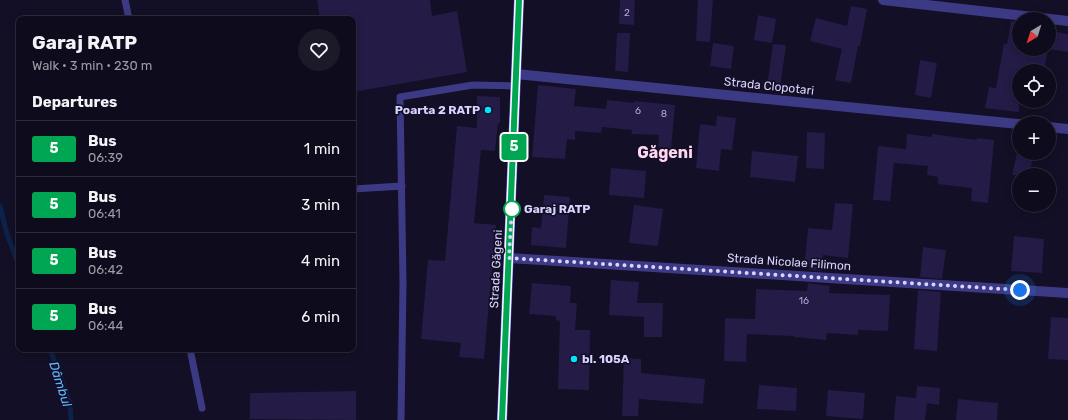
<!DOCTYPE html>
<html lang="en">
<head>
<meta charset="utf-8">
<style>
	:root { --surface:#0e0b1c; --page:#1c1929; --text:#f1f3f6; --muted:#9b9ba3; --line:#2e2b3b }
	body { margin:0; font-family:Rubik,sans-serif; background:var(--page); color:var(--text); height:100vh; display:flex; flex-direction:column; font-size:15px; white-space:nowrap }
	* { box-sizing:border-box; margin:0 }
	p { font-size:13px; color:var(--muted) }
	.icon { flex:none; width:22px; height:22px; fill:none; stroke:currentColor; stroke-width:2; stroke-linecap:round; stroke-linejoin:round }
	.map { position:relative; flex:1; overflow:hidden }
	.panel { position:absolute; left:16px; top:16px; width:340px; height:336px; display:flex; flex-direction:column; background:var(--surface); border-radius:8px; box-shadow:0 2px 10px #0003,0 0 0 1px var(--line) }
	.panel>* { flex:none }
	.badge { padding:0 8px; border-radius:3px; font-size:14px; line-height:26px }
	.needle { width:26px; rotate:218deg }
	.controls { position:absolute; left:1012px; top:12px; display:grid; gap:8px }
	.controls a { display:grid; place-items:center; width:44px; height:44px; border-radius:50%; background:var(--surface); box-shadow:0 2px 10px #0003,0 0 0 1px var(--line); font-size:20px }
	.you { position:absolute; width:20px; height:20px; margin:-10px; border:3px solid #fff; border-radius:50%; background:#1a73e8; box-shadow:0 0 0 6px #1a73e833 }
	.map>.badge { position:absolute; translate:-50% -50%; box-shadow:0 0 0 2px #fff }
	h2 { padding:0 16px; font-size:15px; line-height:36px }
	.round { display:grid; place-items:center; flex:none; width:42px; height:42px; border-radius:21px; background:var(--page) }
	.head { display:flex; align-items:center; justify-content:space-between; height:68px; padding:0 16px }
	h1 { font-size:19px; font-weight:700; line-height:30px }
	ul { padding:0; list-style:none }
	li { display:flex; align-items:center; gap:12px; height:56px; padding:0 16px; border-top:1px solid var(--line) }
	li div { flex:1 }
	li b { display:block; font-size:15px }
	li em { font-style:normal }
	li .badge { min-width:44px; font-weight:700; text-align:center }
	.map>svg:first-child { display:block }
</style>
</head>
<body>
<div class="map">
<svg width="1068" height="420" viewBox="0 0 1068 420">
	<rect width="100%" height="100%" fill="#130f26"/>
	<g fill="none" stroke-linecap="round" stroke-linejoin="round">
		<!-- stream -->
		<path stroke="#0c2248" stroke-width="5" d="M 0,206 L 7,234 L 19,266
			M 50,349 L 70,404 L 71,420"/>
	</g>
	<!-- building -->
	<path fill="#241b47" d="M 317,0 L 430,0 L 432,16 L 457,11 L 467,72 L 353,92 L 353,19 L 320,19 Z
		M 620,0 L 635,0 L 634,25 L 619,24 Z
		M 698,0 L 713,0 L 710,42 L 696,41 Z
		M 851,6 L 867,9 L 860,46 L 858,46 L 851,83 L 835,80 L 842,49 L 810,41 L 816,18 L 847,26 Z
		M 758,15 L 776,19 L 772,43 L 754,40 Z
		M 1011,21 L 1019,22 L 1019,49 L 1048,49 L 1044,71 L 1019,71 L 1019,112 L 985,108 L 989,87 L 996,88 L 1004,43 L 1007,44 Z
		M 1051,31 L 1068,34 L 1068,52 L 1048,49 Z
		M 617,33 L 630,33 L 628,72 L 615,71 Z
		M 713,43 L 734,46 L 731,69 L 710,66 Z
		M 773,44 L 786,45 L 780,88 L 767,86 Z
		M 920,60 L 937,63 L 931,98 L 915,95 Z
		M 538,85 L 576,89 L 574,106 L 606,109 L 607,100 L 634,103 L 634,101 L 675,105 L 671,149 L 658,147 L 659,135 L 631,134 L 632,130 L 602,127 L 601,133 L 575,131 L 575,140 L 567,139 L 565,159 L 532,157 Z
		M 477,96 L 500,97 L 500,123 L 498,123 L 495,151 L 481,150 L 474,223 L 496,225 L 484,359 L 459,357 L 461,343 L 421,339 L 428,260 L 445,261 L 457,126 L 477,128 Z
		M 717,116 L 736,118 L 732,150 L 721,149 L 719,171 L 696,168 L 700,124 L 716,126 Z
		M 807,132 L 825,133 L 824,169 L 806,168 Z
		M 907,134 L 932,137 L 932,134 L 977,140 L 977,138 L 994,140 L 988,203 L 971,201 L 972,188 L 938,184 L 938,177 L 927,175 L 928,166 L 894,163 L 890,201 L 873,200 L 878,146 L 906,149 Z
		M 752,151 L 798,156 L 795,182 L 750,177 Z
		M 1017,153 L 1034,153 L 1029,175 L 1012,175 Z
		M 611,168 L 646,171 L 644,198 L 609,195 Z
		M 544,195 L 570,197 L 566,248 L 531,245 L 532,227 L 541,228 Z
		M 835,203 L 853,204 L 848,258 L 823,255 L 822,271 L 809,270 L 809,261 L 805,260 L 808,228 L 832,230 Z
		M 634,205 L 663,209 L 658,246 L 629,243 Z
		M 1014,236 L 1044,239 L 1042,273 L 1011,271 Z
		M 923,247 L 946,250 L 942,279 L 920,277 Z
		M 611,280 L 639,282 L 637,303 L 663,303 L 662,337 L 644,337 L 644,317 L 609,315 Z
		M 532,283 L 571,286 L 570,303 L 577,303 L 575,330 L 590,330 L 589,390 L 558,389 L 560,321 L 556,320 L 556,316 L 529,314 Z
		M 808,283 L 830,286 L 829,293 L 890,295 L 888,331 L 858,330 L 858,335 L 827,333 L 826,340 L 794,337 L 794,336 L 747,334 L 746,362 L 724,361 L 725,318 L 755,319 L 756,289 L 807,291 Z
		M 918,290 L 941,292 L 937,351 L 914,349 Z
		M 1051,317 L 1068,318 L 1068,360 L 1048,359 Z
		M 624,358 L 641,359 L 641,373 L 705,379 L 703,404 L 639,399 L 638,416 L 622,416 Z
		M 759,385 L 797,388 L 796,411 L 757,409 Z
		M 917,386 L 940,388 L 939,405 L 927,403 L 925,420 L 894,420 L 896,396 L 916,398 Z
		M 828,390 L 865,393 L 863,419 L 826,416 Z
		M 356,391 L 356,420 L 250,419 L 250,393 Z
		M 958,399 L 998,403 L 997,420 L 956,420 Z"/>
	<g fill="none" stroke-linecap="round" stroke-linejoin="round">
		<!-- service -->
		<path stroke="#3d3a85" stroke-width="7" d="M 125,0 L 129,19
			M 353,189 L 402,186
			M 190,349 L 202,408
			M 401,420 L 403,283 L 400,97 L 473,85 L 516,86"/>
		<!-- minor -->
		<path stroke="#3d3a85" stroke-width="10" d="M 883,0 L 1068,21
			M 516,74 L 1019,124
			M 1049,127 L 1068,129
			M 509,258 L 1068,293"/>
		<!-- secondary -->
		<path stroke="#6f6bff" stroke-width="10" d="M 502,420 L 519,0"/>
	</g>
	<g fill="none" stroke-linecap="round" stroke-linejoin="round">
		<defs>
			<path id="line" d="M 502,420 L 519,0"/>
		</defs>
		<!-- line casing -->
		<use href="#line" stroke="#fff" stroke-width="9"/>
		<!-- line -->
		<use href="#line" stroke="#00a651" stroke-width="6"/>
		<!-- walk -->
		<path stroke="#d9d4ff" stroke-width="4" stroke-dasharray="0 7.2" d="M 512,209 L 512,205 L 509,258 L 1020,290"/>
	</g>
	<!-- markers -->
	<g fill="#00e5ff" stroke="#130f26" stroke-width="1.5">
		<circle cx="488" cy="110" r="4"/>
		<circle cx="574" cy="359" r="4"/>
	</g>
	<circle fill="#fff" stroke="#00a651" stroke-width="2" cx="512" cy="209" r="8"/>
	<g text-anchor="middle" stroke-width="3.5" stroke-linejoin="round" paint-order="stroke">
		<!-- number labels -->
		<g font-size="10" fill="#aca6d1">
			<text x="627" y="16">2</text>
			<text x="638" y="114">6</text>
			<text x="664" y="117">8</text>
			<text x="804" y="304">16</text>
		</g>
		<!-- street labels -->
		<g font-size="12" fill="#d9d4ff" stroke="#130f26">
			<text transform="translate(769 86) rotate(6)" y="4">Strada Clopotari</text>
			<text transform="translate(789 262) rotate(4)" y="4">Strada Nicolae Filimon</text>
			<text transform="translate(496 269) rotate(-87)" y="4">Strada Găgeni</text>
		</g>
		<!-- poi labels -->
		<g font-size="12" font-weight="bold" fill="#d9d4ff" stroke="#130f26" text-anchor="end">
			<text x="480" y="114">Poarta 2 RATP</text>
			<text x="582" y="363" text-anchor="start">bl. 105A</text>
		</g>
		<!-- stop labels -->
		<g font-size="12" font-weight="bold" fill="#d9d4ff" stroke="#130f26" text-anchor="start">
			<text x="524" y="213">Garaj RATP</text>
		</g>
		<!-- water labels -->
		<g font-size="13" font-style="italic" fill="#62b6ff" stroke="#130f26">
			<text transform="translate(61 384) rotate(72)" y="5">Dâmbul</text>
		</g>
		<!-- district labels -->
		<g font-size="16" font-weight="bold" fill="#ffd6f0" stroke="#130f26">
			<text x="665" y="158">Găgeni</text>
		</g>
	</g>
</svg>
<div class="controls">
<a><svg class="needle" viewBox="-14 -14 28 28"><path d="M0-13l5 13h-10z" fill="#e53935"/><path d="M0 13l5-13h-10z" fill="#9b9ba3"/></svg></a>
<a><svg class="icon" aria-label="locate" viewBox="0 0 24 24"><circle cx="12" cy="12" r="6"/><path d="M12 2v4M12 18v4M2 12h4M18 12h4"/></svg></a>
<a>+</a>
<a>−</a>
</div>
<div class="you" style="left:1020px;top:290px"></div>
<b class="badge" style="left:514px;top:147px;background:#00a651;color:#fff">5</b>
<section class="panel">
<div class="head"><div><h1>Garaj RATP</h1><p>Walk · 3 min · 230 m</p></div><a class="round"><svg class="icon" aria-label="heart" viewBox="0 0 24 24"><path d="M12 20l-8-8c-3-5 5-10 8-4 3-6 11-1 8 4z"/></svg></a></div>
<h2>Departures</h2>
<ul>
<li><span class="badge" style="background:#00a651;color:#fff">5</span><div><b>Bus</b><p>06:39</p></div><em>1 min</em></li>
<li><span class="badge" style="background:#00a651;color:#fff">5</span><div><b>Bus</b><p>06:41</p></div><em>3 min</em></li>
<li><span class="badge" style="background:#00a651;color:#fff">5</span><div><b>Bus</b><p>06:42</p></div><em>4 min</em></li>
<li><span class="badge" style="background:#00a651;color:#fff">5</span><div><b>Bus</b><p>06:44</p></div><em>6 min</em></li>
</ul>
</section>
</div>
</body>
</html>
